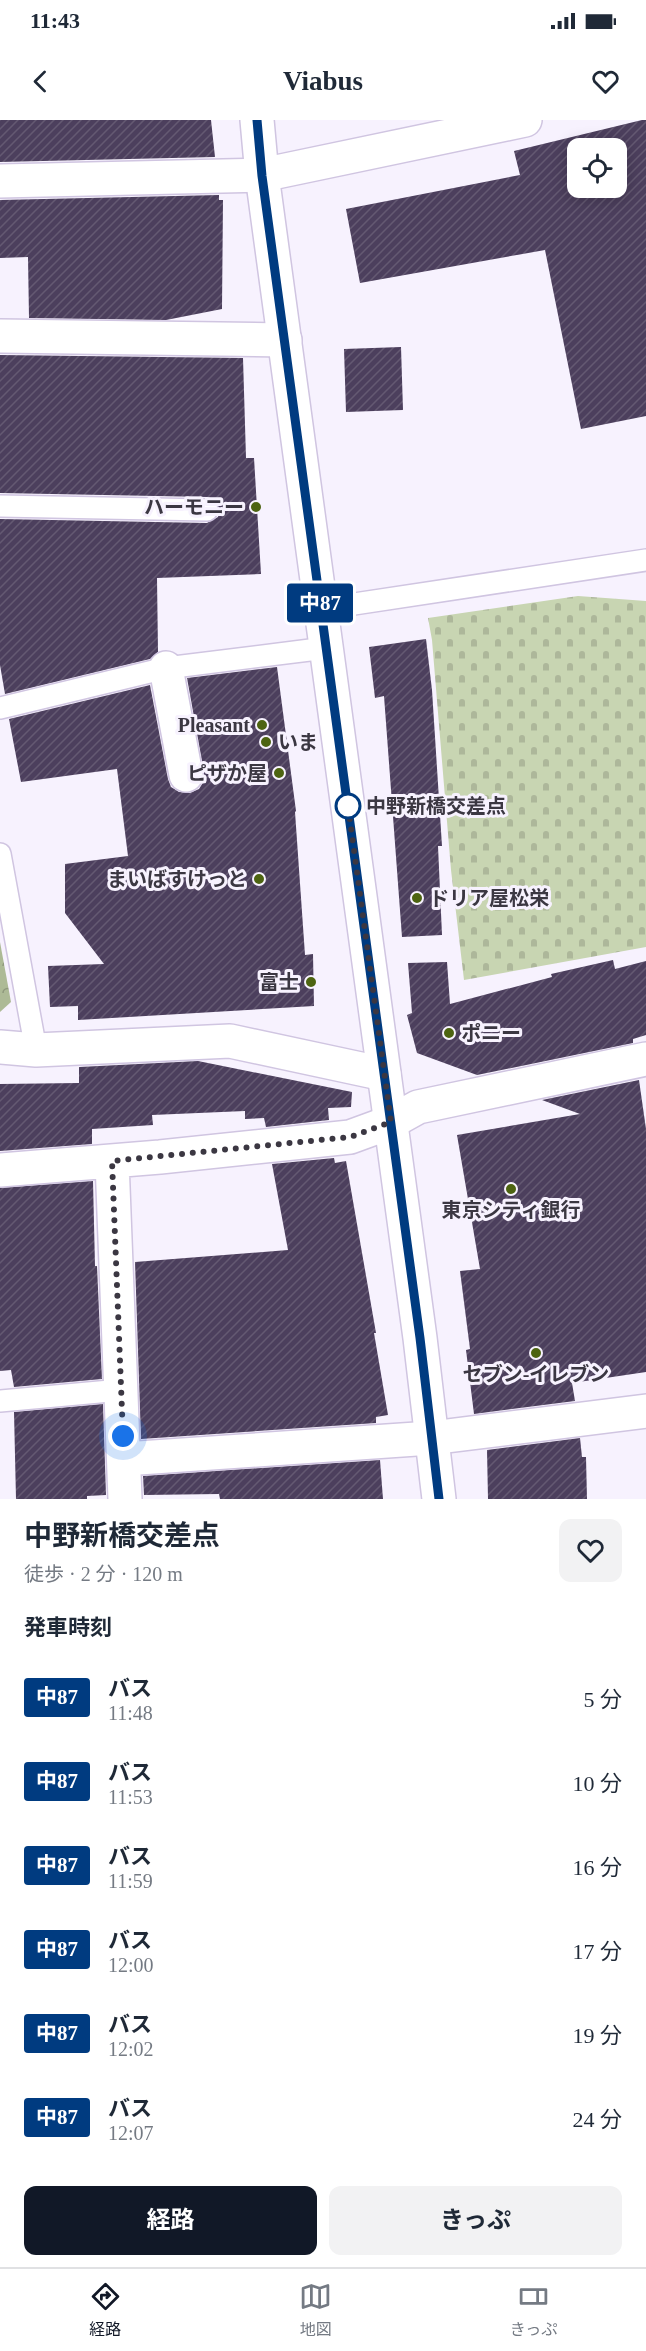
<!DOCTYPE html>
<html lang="ja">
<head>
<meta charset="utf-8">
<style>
	:root { --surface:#fff; --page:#f2f2f3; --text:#1f2937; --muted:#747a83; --line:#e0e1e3; --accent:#111827 }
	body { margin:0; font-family:"Times New Roman","Noto Sans JP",serif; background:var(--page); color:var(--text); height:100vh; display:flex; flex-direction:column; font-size:22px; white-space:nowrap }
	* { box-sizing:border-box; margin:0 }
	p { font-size:20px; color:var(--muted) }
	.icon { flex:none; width:33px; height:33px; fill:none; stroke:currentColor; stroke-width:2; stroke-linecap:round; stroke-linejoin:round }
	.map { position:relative; height:1379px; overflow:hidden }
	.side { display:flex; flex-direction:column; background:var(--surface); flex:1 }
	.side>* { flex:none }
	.badge { padding:0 12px; border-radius:4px; font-size:21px; line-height:39px }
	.controls { position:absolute; left:567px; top:18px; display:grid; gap:12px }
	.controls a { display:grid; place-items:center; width:60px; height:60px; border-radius:12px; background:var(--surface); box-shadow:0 3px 15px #0003; font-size:30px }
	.you { position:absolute; width:30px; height:30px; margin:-15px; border:4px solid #fff; border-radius:50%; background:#1a73e8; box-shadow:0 0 0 9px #1a73e833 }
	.map>.badge { position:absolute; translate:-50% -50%; box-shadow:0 0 0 3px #fff }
	h2 { padding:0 24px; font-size:22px; line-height:54px }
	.round { display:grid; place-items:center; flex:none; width:63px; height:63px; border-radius:12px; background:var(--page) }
	.overview { display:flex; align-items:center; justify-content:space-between; height:102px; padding:0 24px }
	h1 { font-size:28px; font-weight:700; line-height:45px }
	.cta { display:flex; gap:12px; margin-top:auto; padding:12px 24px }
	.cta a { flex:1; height:69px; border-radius:12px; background:var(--accent); color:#fff; font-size:24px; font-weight:700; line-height:69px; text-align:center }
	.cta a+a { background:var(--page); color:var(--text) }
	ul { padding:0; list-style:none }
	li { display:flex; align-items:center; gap:18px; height:84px; padding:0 24px }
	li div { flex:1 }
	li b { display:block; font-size:22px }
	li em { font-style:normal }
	li .badge { min-width:66px; font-weight:700; text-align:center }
	.status { display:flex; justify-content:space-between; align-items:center; height:42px; padding:0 30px; background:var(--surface); direction:ltr }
	.status svg { height:16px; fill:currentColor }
	header { display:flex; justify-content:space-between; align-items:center; height:78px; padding:0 24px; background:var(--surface); font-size:27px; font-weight:700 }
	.tab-bar { display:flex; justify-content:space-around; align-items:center; height:84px; border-top:2px solid var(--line); background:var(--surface); font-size:16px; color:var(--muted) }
	.tab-bar a { display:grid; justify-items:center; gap:3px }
	.tab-bar .active { color:var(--accent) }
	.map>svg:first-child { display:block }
</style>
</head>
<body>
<div class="status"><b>11:43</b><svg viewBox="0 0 49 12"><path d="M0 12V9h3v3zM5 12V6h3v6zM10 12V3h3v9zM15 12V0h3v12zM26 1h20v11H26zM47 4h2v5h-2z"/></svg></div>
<header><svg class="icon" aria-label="back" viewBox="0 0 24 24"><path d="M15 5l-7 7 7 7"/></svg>Viabus<svg class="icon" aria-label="heart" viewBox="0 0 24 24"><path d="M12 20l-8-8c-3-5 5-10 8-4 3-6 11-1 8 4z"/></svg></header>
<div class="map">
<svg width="646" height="1379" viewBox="0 0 646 1379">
	<defs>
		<pattern id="forest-crowns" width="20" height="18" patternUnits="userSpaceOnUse" patternTransform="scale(1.5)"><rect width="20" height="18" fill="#adba96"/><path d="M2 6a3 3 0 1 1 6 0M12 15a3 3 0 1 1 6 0" fill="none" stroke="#8e987c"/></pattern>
		<pattern id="cemetery-stones" width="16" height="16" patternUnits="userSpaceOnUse" patternTransform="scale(1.5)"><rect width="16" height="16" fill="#c8d5b2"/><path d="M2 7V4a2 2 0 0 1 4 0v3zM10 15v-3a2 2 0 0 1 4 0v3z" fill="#adb79a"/></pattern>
		<pattern id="building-hatch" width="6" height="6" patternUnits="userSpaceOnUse" patternTransform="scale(1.5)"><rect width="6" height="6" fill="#4c3f5d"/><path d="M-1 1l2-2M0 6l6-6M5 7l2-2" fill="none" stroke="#645972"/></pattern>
	</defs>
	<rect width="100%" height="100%" fill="#f7f2fe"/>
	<!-- forest -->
	<path fill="url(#forest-crowns)" d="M 0,822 L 11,882 L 0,892 Z"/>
	<!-- cemetery -->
	<path fill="url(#cemetery-stones)" d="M 578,476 L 646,481 L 646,827 L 464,860 L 451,750 L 432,520 L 428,498 Z"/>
	<!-- building -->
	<path fill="url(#building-hatch)" fill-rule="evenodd" d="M 0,0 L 211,0 L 215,37 L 0,42 Z
		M 642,0 L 646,0 L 646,296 L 581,309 L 545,130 L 360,163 L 346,89 L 520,55 L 514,31 ZM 578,28 L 616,28 L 616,68 L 578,68 Z
		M 219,75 L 219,80 L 223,80 L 222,189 L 166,200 L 29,198 L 28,137 L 0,138 L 0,80 Z
		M 401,227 L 403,290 L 346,292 L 344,229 Z
		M 0,235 L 243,238 L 246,338 L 254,338 L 261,454 L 157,458 L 158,532 L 150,539 L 5,574 L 0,545 L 0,399 L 207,403 L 218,397 L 220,390 L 214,379 L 207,377 L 0,373 Z
		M 426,519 L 432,570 L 442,726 L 438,726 L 442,815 L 402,817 L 384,576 L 375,578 L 369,527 Z
		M 277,547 L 296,691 L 295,692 L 305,835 L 313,834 L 314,886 L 78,900 L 78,886 L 50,887 L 48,846 L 104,844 L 65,793 L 65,744 L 128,736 L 117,649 L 21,662 L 9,599 L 150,565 L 168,659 L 171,667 L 179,672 L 190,673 L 199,669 L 204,661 L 204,652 L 187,558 Z
		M 613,840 L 615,849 L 646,841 L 646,915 L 633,919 L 633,923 L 477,955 L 417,933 L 407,895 L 412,893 L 408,843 L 447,842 L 450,884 L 552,857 L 551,854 Z
		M 198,941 L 352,972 L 351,987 L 328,988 L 329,1000 L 266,1007 L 264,998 L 245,999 L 245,991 L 152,995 L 153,1005 L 92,1009 L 92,1024 L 0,1031 L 0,964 L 79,963 L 79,947 Z
		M 639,960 L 646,1009 L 646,1252 L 572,1263 L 575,1281 L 474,1294 L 466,1230 L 470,1229 L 460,1151 L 480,1149 L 457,1015 L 580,994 L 542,980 Z
		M 334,1038 L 335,1043 L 346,1041 L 376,1213 L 374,1213 L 388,1295 L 376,1297 L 376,1303 L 141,1319 L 135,1142 L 288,1130 L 272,1044 Z
		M 93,1061 L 95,1146 L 97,1146 L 102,1259 L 14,1267 L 11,1250 L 0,1251 L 0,1068 Z
		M 103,1284 L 106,1375 L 87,1376 L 87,1379 L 16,1379 L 14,1292 Z
		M 580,1318 L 582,1337 L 586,1337 L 587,1379 L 488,1379 L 487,1330 Z
		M 380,1340 L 383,1379 L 220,1379 L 219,1374 L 144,1375 L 143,1356 Z"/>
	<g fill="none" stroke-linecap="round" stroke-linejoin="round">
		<defs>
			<path id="lane" d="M 0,386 L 207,390
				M 321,489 L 646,440
				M 0,588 L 166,548 L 326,528
				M 0,734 L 36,930
				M 0,1281 L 121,1270"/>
			<path id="street" d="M 0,61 L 262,55 L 525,0
				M 0,216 L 285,220
				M 166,548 L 186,655
				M 0,927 L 36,930 L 230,921 L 384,954
				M 112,1041 L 125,1379
				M 0,1050 L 160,1037 L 350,1017 L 391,1002 L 418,987 L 646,939
				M 124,1339 L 431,1318 L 646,1291"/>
			<path id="secondary" d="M 257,0 L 262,55 L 420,1218 L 439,1379"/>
		</defs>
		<!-- lane casing -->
		<use href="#lane" stroke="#d0c5e1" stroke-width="24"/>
		<!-- street casing -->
		<use href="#street" stroke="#d0c5e1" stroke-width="36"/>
		<!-- secondary casing -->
		<use href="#secondary" stroke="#d0c5e1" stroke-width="36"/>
		<!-- lane -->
		<use href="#lane" stroke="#fff" stroke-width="21"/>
		<!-- street -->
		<use href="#street" stroke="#fff" stroke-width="33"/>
		<!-- secondary -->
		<use href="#secondary" stroke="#fff" stroke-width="33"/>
	</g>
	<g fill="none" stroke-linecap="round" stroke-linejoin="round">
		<defs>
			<path id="line" d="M 257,0 L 262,56 L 420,1218 L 439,1379"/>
		</defs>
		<!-- line casing -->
		<use href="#line" stroke="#fff" stroke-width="14"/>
		<!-- line -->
		<use href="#line" stroke="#003b80" stroke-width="9"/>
		<!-- walk -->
		<path stroke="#3b3742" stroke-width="6" stroke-dasharray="0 10.8" d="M 123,1316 L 112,1041 L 350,1017 L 391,1002 L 348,686"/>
	</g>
	<!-- markers -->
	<g fill="#4d6411" stroke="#f7f2fe" stroke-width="2">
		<circle cx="256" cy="387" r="6"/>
		<circle cx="262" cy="605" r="6"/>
		<circle cx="266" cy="622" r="6"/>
		<circle cx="279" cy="653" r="6"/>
		<circle cx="259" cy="759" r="6"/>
		<circle cx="417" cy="778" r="6"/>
		<circle cx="311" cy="862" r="6"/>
		<circle cx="449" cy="913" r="6"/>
		<circle cx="511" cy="1069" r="6"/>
		<circle cx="536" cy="1233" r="6"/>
	</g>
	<circle fill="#fff" stroke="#003b80" stroke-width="3" cx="348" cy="686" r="12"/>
	<g text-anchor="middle" stroke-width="6" stroke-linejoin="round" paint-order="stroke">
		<!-- poi labels -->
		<g font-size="20" font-weight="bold" fill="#3b3742" stroke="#f7f2fe" text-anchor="end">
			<text x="244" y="394">ハーモニー</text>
			<text x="250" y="612">Pleasant</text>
			<text x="278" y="629" text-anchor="start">いま</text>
			<text x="267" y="660">ピザか屋</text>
			<text x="247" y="766">まいばすけっと</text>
			<text x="429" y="785" text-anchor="start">ドリア屋松栄</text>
			<text x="299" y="869">富士</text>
			<text x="461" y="920" text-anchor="start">ポニー</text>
			<text x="511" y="1097" text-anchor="middle">東京シティ銀行</text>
			<text x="536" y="1261" text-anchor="middle">セブン-イレブン</text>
		</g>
		<!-- stop labels -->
		<g font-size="20" font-weight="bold" fill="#3b3742" stroke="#f7f2fe" text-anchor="start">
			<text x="366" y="693">中野新橋交差点</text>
		</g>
	</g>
</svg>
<div class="controls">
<a><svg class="icon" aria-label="locate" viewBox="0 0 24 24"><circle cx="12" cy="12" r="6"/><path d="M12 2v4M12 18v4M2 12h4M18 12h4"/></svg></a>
</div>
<div class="you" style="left:123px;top:1316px"></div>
<b class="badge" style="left:320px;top:483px;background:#003b80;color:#fff">中87</b>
</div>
<section class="side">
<div class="overview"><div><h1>中野新橋交差点</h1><p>徒歩 · 2 分 · 120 m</p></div><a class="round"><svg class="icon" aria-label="heart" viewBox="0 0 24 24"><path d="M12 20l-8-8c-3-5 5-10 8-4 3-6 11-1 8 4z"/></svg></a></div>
<h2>発車時刻</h2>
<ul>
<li><span class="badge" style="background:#003b80;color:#fff">中87</span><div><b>バス</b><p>11:48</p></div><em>5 分</em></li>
<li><span class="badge" style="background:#003b80;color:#fff">中87</span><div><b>バス</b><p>11:53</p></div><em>10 分</em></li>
<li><span class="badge" style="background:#003b80;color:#fff">中87</span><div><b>バス</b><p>11:59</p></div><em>16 分</em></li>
<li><span class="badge" style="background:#003b80;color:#fff">中87</span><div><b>バス</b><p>12:00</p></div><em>17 分</em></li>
<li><span class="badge" style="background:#003b80;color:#fff">中87</span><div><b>バス</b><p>12:02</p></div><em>19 分</em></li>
<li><span class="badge" style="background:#003b80;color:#fff">中87</span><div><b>バス</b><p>12:07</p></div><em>24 分</em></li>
</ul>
<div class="cta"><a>経路</a><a>きっぷ</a></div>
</section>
<nav class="tab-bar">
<a class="active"><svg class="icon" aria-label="directions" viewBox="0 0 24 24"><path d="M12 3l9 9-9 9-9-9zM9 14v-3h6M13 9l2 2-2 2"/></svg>経路</a>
<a><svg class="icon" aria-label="map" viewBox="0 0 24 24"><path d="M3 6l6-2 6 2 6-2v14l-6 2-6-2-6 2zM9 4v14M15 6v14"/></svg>地図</a>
<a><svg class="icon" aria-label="tickets" viewBox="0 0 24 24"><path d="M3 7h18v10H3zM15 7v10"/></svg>きっぷ</a>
</nav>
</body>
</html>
